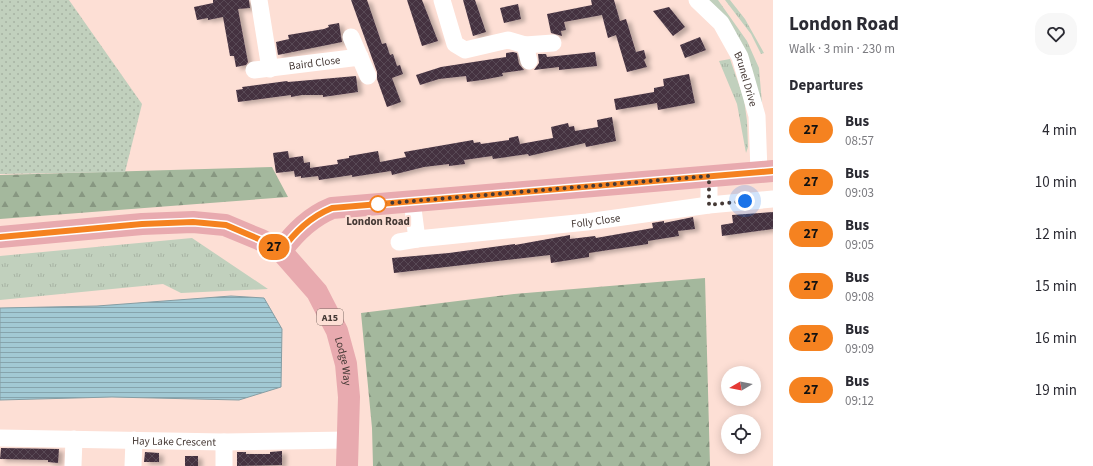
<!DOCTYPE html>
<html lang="en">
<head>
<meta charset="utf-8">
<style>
	:root { --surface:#fff; --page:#f7f7f7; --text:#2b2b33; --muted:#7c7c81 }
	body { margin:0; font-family:"Source Sans 3",sans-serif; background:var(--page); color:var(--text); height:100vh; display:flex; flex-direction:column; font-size:15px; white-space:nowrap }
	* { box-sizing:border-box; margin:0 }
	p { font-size:13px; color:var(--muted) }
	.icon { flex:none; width:22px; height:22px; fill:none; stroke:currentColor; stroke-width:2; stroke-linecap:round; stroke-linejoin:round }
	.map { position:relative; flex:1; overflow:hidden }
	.sheet { display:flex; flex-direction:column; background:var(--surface); width:320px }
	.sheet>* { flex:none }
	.badge { padding:0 8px; border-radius:13px; font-size:14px; line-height:26px }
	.needle { width:26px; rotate:260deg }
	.fabs { position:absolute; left:721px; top:366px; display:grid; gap:8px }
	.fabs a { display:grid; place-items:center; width:40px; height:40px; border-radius:50%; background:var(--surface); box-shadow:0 2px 10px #0003; font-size:20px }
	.you { position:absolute; width:20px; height:20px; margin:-10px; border:3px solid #fff; border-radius:50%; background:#1a73e8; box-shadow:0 0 0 6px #1a73e833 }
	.map>.badge { position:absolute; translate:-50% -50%; box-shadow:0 0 0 2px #fff }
	h2 { padding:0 16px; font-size:15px; line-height:36px }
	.round { display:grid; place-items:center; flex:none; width:42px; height:42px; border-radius:16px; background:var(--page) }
	.headline { display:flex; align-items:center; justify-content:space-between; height:68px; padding:0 16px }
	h1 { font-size:19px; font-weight:700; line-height:30px }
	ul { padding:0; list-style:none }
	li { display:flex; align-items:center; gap:12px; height:52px; padding:0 16px }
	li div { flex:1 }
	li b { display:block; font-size:15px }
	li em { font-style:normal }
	li .badge { min-width:44px; font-weight:700; text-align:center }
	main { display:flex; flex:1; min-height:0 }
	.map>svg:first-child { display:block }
</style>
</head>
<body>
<main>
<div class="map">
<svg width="773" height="466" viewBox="0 0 773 466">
	<defs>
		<pattern id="grass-tufts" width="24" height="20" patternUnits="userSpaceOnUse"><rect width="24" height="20" fill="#c1d0bd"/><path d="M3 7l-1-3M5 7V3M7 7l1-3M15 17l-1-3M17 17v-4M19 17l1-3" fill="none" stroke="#a7b3a3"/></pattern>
		<pattern id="forest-firs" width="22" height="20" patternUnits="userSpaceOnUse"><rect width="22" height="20" fill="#a4b89d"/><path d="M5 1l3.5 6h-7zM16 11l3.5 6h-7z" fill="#879781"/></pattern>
		<pattern id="park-dots" width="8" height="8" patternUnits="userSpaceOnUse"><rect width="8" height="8" fill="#c1d0bd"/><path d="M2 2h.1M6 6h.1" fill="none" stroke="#a7b3a3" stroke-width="1.8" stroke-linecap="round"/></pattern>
		<pattern id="water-rules" width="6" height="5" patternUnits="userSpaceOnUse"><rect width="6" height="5" fill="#a2c9d4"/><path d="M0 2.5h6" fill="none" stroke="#86a4ad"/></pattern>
		<pattern id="building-cross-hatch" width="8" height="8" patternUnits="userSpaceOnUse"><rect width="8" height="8" fill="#453241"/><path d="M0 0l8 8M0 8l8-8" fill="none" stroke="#584854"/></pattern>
		<filter id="shadow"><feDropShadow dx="4.5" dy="2.5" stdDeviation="2" flood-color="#0004"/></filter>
	</defs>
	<rect width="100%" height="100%" fill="#fddfd5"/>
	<!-- grass -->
	<path fill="url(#grass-tufts)" d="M 706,0 L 718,0 L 747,41 L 759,68 L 762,104 Z
		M 725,0 L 730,0 L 745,19 L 764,53 L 761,54 L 751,34 Z
		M 730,59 L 744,99 L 747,121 L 748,147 L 746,153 L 737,104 L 719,61 Z
		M 192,238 L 268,289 L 181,293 L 163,284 L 0,300 L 0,256 Z"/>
	<!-- forest -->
	<path fill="url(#forest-firs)" d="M 272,167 L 288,197 L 0,219 L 0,175 Z
		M 705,278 L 710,466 L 373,466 L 372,428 L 361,313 L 514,294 Z"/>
	<!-- park -->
	<path fill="url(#park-dots)" d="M 0,0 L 69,0 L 142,104 L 125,172 L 0,174 Z"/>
	<!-- water -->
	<path fill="url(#water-rules)" stroke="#869ea4" d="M 231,296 L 264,298 L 282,329 L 281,387 L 239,400 L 112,397 L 0,400 L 0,308 L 97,306 Z"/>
	<!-- building -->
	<path fill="url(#building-cross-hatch)" filter="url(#shadow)" d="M 213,0 L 249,0 L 250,8 L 238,9 L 248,62 L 246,65 L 236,67 L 234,56 L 230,56 L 223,17 L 208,20 L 208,18 L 197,20 L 194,7 L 213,3 Z
		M 351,0 L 367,0 L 382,44 L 386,43 L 390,55 L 393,54 L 397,66 L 400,65 L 403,74 L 392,78 L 401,102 L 387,107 L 377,79 L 377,72 Z
		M 407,0 L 422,0 L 438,41 L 422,46 Z
		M 463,0 L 475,0 L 486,32 L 473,36 Z
		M 591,0 L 614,0 L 620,21 L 626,19 L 636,52 L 644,50 L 646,58 L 644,60 L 647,67 L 627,72 L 616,35 L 608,38 L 602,15 L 564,22 L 566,30 L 561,31 L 562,36 L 551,33 L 547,14 L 592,5 Z
		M 518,4 L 521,19 L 504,23 L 500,8 Z
		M 669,7 L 685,27 L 673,36 L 653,11 Z
		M 339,23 L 342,42 L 278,55 L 276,42 L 289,39 L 288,35 L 324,29 L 329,27 L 328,25 Z
		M 700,37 L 706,50 L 685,58 L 680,45 Z
		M 513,52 L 517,53 L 519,64 L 524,70 L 502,73 L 503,76 L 482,80 L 467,82 L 466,76 L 439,79 L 420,85 L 416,75 L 441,67 L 506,57 L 506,53 Z
		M 595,52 L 597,66 L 559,70 L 559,67 L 534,70 L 539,63 L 538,54 L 546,54 L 547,57 Z
		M 689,74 L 695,103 L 658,110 L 657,103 L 616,110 L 614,99 L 654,92 L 654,88 L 664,86 L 663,79 Z
		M 356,76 L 358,92 L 323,97 L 323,95 L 302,95 L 291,97 L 291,95 L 238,102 L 236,90 L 243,89 L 242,87 L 287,81 L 288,82 Z
		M 612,117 L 616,141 L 586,147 L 585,143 L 529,156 L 528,154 L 493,159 L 492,156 L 464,160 L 465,164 L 449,166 L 449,164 L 424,167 L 392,175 L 391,171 L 352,177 L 352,175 L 319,180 L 318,176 L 301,178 L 301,176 L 295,177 L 294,171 L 276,173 L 273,153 L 288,151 L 289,158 L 303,156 L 304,163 L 310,162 L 310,168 L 338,164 L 337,160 L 349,158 L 349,156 L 378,151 L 380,162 L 406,157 L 404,152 L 473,140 L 474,143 L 480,142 L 481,144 L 509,140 L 509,138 L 518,136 L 520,144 L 553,138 L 551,127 L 568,123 L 569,127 L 574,126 L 575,131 L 598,127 L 597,120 Z
		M 773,212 L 773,229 L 722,236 L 721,225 L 733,223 L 732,215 Z
		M 693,217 L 695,229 L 678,231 L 679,236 L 648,241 L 648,244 L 589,253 L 589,257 L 551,263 L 550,255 L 394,273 L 392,258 L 449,253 L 515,244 L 515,245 L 570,235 L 570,239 L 595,236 L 596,238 L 653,228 L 652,223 L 664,221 L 664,223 Z
		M 1,448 L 59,449 L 58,463 L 48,462 L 48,460 L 0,459 Z
		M 282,451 L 282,465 L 237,466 L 237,452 L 246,452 L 246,454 L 270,454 L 270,452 Z
		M 145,452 L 159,453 L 159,462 L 144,462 Z
		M 185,456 L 198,456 L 198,466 L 185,466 Z"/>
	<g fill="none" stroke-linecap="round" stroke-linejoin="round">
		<!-- minor -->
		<g stroke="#fff" stroke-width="17">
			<path d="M 259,0 L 270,69"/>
			<path d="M 442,0 L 455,44 L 465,50 L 508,40 L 525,45 L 529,61"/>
			<path id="s1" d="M 697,0 L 721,23 L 740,57 L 757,116 L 759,172"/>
			<path d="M 351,37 L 368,76"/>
			<path d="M 525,45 L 553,43"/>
			<path id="s2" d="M 254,70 L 360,57"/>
			<path id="s3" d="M 412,201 L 417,239 L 587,222 L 709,205 L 773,199"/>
			<path d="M 709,205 L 709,176"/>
			<path d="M 399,242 L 417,239"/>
			<path id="s4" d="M 0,438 L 224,442 L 347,440"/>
			<path d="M 73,466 L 74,439"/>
			<path d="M 133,466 L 134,440"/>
			<path d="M 224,466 L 224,442"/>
		</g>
		<!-- major -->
		<g stroke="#e8aaaf" stroke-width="22">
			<path id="s5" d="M 0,237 L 142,224 L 193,222 L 225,225 L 261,240 L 281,251 L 317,292 L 337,331 L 346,364 L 349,397 L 347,466"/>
			<path d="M 281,251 C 295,232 310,217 332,208 L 773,171"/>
		</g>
	</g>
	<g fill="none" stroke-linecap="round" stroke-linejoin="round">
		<defs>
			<path id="line" d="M 0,237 L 142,224 L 193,222 L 226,225 L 261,240 L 281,251 C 295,232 310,217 332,208 L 773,171"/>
		</defs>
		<!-- line casing -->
		<use href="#line" stroke="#fff" stroke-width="9"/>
		<!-- line -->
		<use href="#line" stroke="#f58220" stroke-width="6"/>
		<!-- walk -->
		<path stroke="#453935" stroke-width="4" stroke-dasharray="0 7.2" d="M 378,204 L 709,176 L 709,205 L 745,201"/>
	</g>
	<!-- markers -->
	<circle fill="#fff" stroke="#f58220" stroke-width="2" cx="378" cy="204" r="8"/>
	<g text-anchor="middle" stroke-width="4" stroke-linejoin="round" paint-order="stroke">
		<!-- shield labels -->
		<rect fill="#fddfd5" stroke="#7c6b65" stroke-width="1" x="317" y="309" width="26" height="16" rx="3"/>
		<g font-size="10" font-weight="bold" fill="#453935">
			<text x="330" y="321">A15</text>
		</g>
		<!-- street labels -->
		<g font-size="11" fill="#453935" stroke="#fddfd5">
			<text dy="4" stroke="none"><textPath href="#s2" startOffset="61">Baird Close</textPath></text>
			<text dy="4" stroke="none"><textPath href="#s1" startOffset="95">Brunel Drive</textPath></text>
			<text dy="4" stroke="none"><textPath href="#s3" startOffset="218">Folly Close</textPath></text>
			<text dy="4" stroke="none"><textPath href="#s5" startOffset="417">Lodge Way</textPath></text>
			<text dy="4" stroke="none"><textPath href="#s4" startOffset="174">Hay Lake Crescent</textPath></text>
		</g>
		<!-- stop labels -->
		<g font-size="11" font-weight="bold" fill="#453935" stroke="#fddfd5">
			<text x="378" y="225">London Road</text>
		</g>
	</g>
</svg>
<div class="fabs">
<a><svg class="needle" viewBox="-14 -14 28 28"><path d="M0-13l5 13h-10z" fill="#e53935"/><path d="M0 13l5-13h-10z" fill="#7c7c81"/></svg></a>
<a><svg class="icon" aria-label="locate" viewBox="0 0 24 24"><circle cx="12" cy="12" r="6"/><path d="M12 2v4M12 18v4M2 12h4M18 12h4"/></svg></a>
</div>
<div class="you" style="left:745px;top:201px"></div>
<b class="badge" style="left:274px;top:247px;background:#f58220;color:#111">27</b>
</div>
<section class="sheet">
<div class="headline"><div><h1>London Road</h1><p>Walk · 3 min · 230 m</p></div><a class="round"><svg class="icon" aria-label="heart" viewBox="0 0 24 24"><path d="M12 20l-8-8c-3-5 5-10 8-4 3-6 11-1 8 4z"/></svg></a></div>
<h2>Departures</h2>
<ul>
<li><span class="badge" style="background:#f58220;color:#111">27</span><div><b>Bus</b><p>08:57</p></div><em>4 min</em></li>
<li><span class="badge" style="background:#f58220;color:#111">27</span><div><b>Bus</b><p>09:03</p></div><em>10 min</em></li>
<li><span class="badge" style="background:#f58220;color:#111">27</span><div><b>Bus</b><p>09:05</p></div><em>12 min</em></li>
<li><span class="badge" style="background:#f58220;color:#111">27</span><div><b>Bus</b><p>09:08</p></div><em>15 min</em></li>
<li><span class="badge" style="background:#f58220;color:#111">27</span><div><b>Bus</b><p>09:09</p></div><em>16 min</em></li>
<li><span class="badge" style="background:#f58220;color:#111">27</span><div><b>Bus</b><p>09:12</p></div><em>19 min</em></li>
</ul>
</section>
</main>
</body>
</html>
